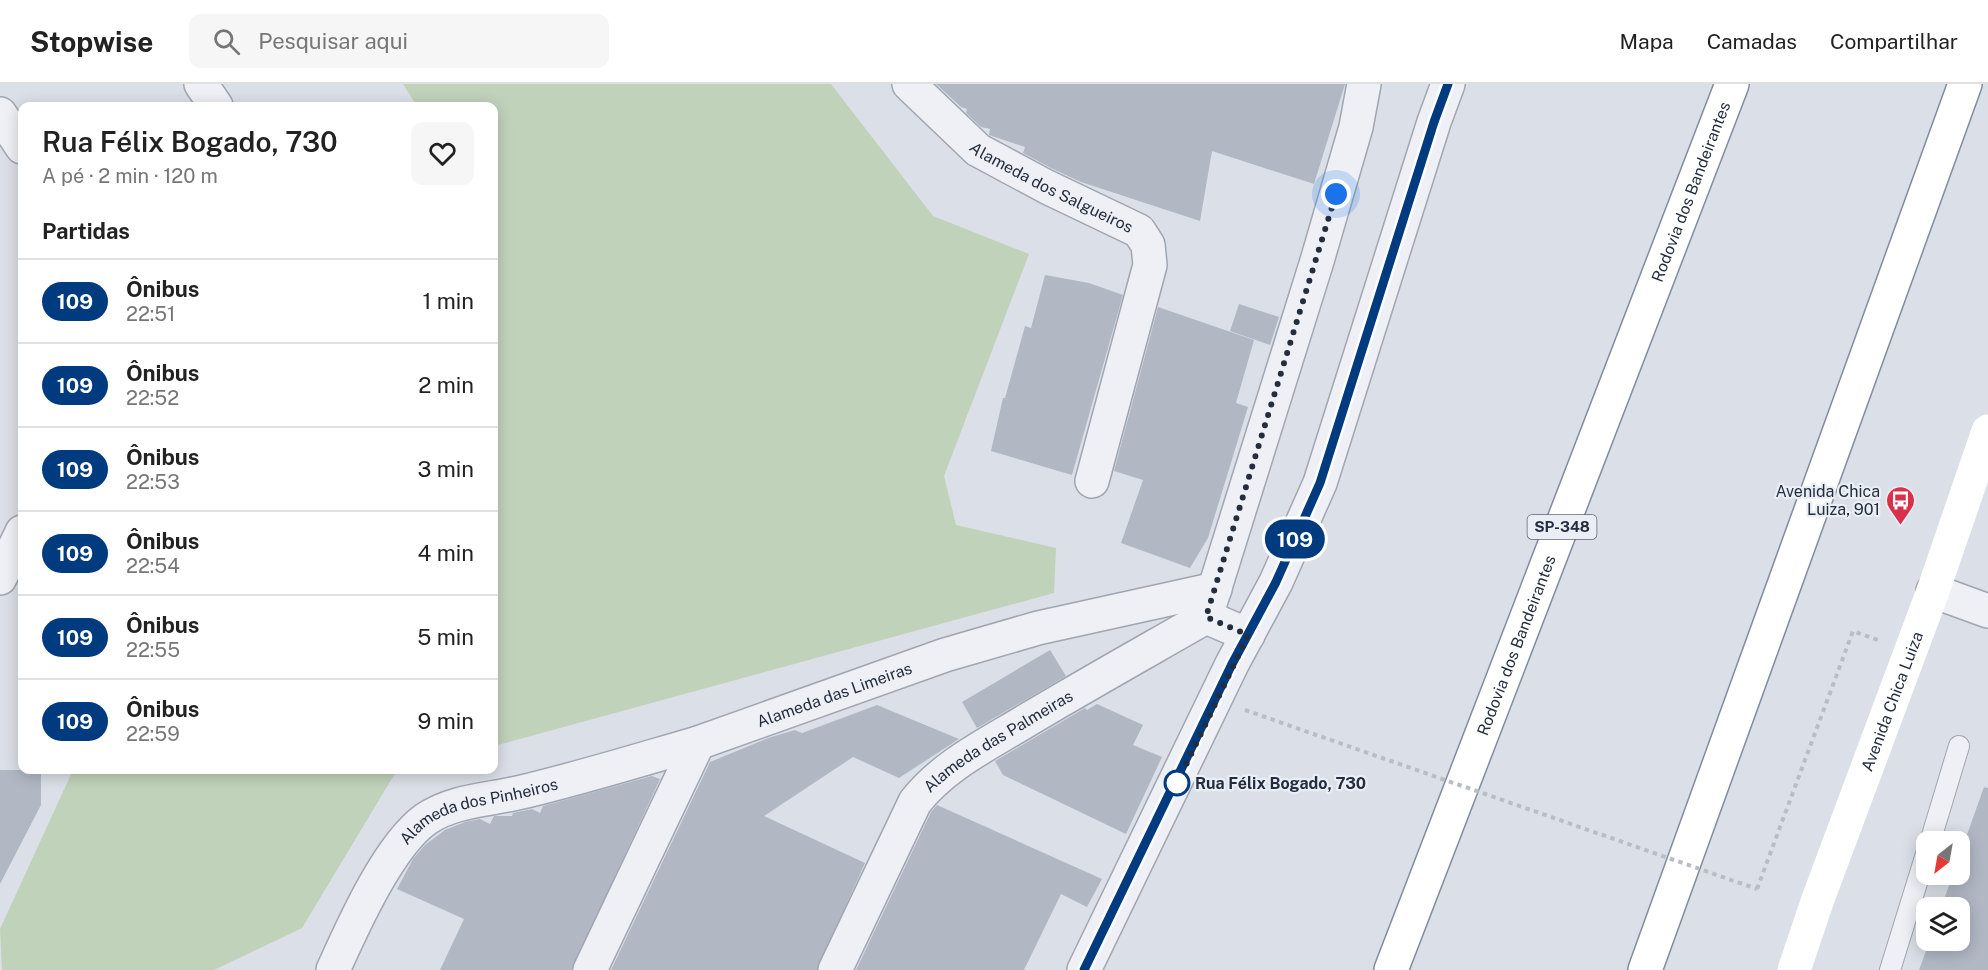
<!DOCTYPE html>
<html lang="pt">
<head>
<meta charset="utf-8">
<style>
	:root { --surface:#fff; --page:#f6f6f6; --text:#222; --muted:#767676; --line:#e0e0e0 }
	body { margin:0; font-family:"Public Sans",sans-serif; background:var(--page); color:var(--text); height:100vh; display:flex; flex-direction:column; font-size:22px; white-space:nowrap }
	* { box-sizing:border-box; margin:0 }
	p { font-size:20px; color:var(--muted) }
	.icon { flex:none; width:33px; height:33px; fill:none; stroke:currentColor; stroke-width:2; stroke-linecap:round; stroke-linejoin:round }
	.map { position:relative; flex:1; overflow:hidden }
	.panel { position:absolute; left:18px; top:18px; width:480px; height:672px; display:flex; flex-direction:column; background:var(--surface); border-radius:12px; box-shadow:0 3px 15px #0003 }
	.panel>* { flex:none }
	.badge { padding:0 12px; border-radius:20px; font-size:21px; line-height:39px }
	.needle { width:39px; rotate:211deg }
	.buttons { position:absolute; left:1916px; top:747px; display:grid; gap:12px }
	.buttons a { display:grid; place-items:center; width:54px; height:54px; border-radius:12px; background:var(--surface); box-shadow:0 3px 15px #0003; font-size:30px }
	.you { position:absolute; width:30px; height:30px; margin:-15px; border:4px solid #fff; border-radius:50%; background:#1a73e8; box-shadow:0 0 0 9px #1a73e833 }
	.map>.badge { position:absolute; translate:-50% -50%; box-shadow:0 0 0 3px #fff }
	h2 { padding:0 24px; font-size:22px; line-height:54px }
	.round { display:grid; place-items:center; flex:none; width:63px; height:63px; border-radius:12px; background:var(--page) }
	.summary { display:flex; align-items:center; justify-content:space-between; height:102px; padding:0 24px }
	h1 { font-size:28px; font-weight:600; line-height:45px }
	ul { padding:0; list-style:none }
	li { display:flex; align-items:center; gap:18px; height:84px; padding:0 24px; border-top:2px solid var(--line) }
	li div { flex:1 }
	li b { display:block; font-size:22px }
	li em { font-style:normal }
	li .badge { min-width:66px; font-weight:700; text-align:center }
	header { display:flex; align-items:center; gap:36px; box-sizing:border-box; height:84px; padding:0 30px; background:var(--surface); border-bottom:2px solid var(--line) }
	header strong { font-size:28px }
	nav { display:flex; gap:33px; margin-inline-start:auto; font-size:21px }
	.search { width:420px; height:54px; background:var(--page); display:flex; align-items:center; gap:15px; box-sizing:border-box; padding:0 21px; border-radius:12px; color:var(--muted); font-size:22px }
	.map>svg:first-child { display:block }
</style>
</head>
<body>
<header>
<strong>Stopwise</strong>
<div class="search"><svg class="icon" aria-label="search" viewBox="0 0 24 24"><circle cx="10" cy="10" r="6"/><path d="M15 15l6 6"/></svg>Pesquisar aqui</div>
<nav><a>Mapa</a><a>Camadas</a><a>Compartilhar</a></nav>
</header>
<div class="map">
<svg width="1988" height="886" viewBox="0 0 1988 886">
	<rect width="100%" height="100%" fill="#dbdfe7"/>
	<!-- green -->
	<path fill="#c1d2bb" d="M 403,0 L 831,0 L 933,132 L 1029,170 L 944,392 L 956,441 L 1056,464 L 1054,509 L 494,662 L 494,247 L 496,243 L 494,210 L 494,22 L 417,22 Z
		M 73,686 L 414,686 L 394,691 L 302,844 L 214,886 L 2,886 L 0,845 Z"/>
	<!-- building -->
	<path fill="#b1b8c4" d="M 936,0 L 1345,0 L 1314,100 L 1212,67 L 1200,137 L 1081,98 L 1055,86 L 1023,69 L 1025,63 L 989,51 L 990,45 L 981,43 L 966,29 L 967,25 L 961,23 Z
		M 1045,191 L 1089,199 L 1123,211 L 1072,391 L 991,367 L 1003,314 L 1005,314 L 1025,242 L 1031,244 Z
		M 1239,220 L 1279,233 L 1270,261 L 1230,247 Z
		M 1158,223 L 1254,256 L 1236,319 L 1248,323 L 1208,454 L 1190,484 L 1121,459 L 1143,396 L 1114,387 Z
		M 1050,566 L 1066,592 L 977,644 L 962,618 Z
		M 1097,620 L 1143,641 L 1133,661 L 1162,673 L 1126,750 L 1003,691 L 995,677 L 1085,624 L 1087,626 Z
		M 877,621 L 959,655 L 899,694 L 853,673 L 764,732 L 865,779 L 817,886 L 611,886 L 710,678 L 768,654 L 795,646 L 802,649 Z
		M 0,686 L 41,686 L 41,721 L 0,800 Z
		M 652,692 L 660,695 L 572,886 L 440,886 L 464,835 L 397,805 L 413,775 L 425,761 L 445,746 L 465,738 L 480,735 L 490,740 L 494,732 L 512,732 L 513,729 L 532,725 L 540,729 L 543,722 Z
		M 1984,703 L 1988,704 L 1988,886 L 1919,886 L 1930,856 L 1959,856 L 1959,824 L 1941,824 L 1953,790 L 1959,790 L 1959,773 Z
		M 937,721 L 1102,795 L 1087,823 L 1061,810 L 1024,886 L 856,886 L 931,728 Z"/>
	<g fill="none" stroke-linecap="round" stroke-linejoin="round">
		<defs>
			<path id="service" d="M 1930,758 L 1959,662
				M 1890,886 L 1926,770"/>
			<g id="minor">
				<path d="M 201,0 L 216,22"/>
				<path id="s1" d="M 909,0 L 978,66 L 1047,103 L 1139,147 L 1148,161 L 1150,181 L 1092,397"/>
				<path d="M 0,30 L 22,63"/>
				<path d="M 0,494 L 22,448"/>
				<path d="M 1933,507 L 1988,527"/>
				<path d="M 1208,526 L 1317,177 L 1356,43 L 1364,0"/>
				<path id="s2" d="M 333,886 C 352,844 388,762 426,735 C 454,716 489,716 522,708 C 581,694 639,676 698,659"/>
				<path id="s3" d="M 590,886 L 698,659 L 945,571 L 1038,544 L 1215,505"/>
				<path id="s4" d="M 835,886 L 915,718 C 943,682 986,661 1024,638 C 1084,602 1145,568 1206,533 L 1248,551"/>
				<path d="M 1084,886 L 1232,580 L 1276,498 L 1320,399 L 1434,38 L 1448,0"/>
			</g>
			<g id="motorway">
				<path id="s6" d="M 1391,886 L 1732,0"/>
				<path d="M 1645,886 L 1965,0"/>
			</g>
		</defs>
		<!-- service casing -->
		<use href="#service" stroke="#a0a6b1" stroke-width="22"/>
		<!-- minor casing -->
		<use href="#minor" stroke="#a0a6b1" stroke-width="36"/>
		<!-- motorway casing -->
		<use href="#motorway" stroke="#818c9f" stroke-width="36"/>
		<!-- path -->
		<path stroke="#b9bdc5" stroke-width="4" stroke-dasharray="4.5 4.5" stroke-linecap="butt" d="M 1757,805 L 1853,547 L 1878,556"/>
		<!-- service -->
		<use href="#service" stroke="#eef0f5" stroke-width="20"/>
		<!-- minor -->
		<use href="#minor" stroke="#eef0f5" stroke-width="33"/>
		<!-- secondary -->
		<path stroke="#fff" stroke-width="33" id="s5" d="M 1794,886 L 1818,815 L 1933,507 L 1988,347"/>
		<!-- motorway -->
		<use href="#motorway" stroke="#fff" stroke-width="33"/>
		<!-- path-bridge -->
		<path stroke="#b9bdc5" stroke-width="4" stroke-dasharray="4.5 4.5" stroke-linecap="butt" d="M 1245,626 L 1757,805"/>
	</g>
	<g fill="none" stroke-linecap="round" stroke-linejoin="round">
		<defs>
			<path id="line" d="M 1084,886 L 1232,580 L 1276,498 L 1320,399 L 1434,38 L 1448,0"/>
		</defs>
		<!-- line casing -->
		<use href="#line" stroke="#fff" stroke-width="14"/>
		<!-- line -->
		<use href="#line" stroke="#003b80" stroke-width="9"/>
		<!-- walk -->
		<path stroke="#232d3e" stroke-width="6" stroke-dasharray="0 10.8" d="M 1177,699 L 1175,704 L 1248,551 L 1206,533 L 1336,110"/>
	</g>
	<!-- icons -->
	<defs>
		<symbol id="bus-pin" viewBox="-11 -11 22 30"><path d="M0 17L-7.5 6A9.5 9.5 0 1 1 7.5 6Z" fill="#db3049" stroke="#eaeef5"/><path d="M-5-6H5V4H4V6H2V4H-2V6H-4V4H-5ZM-3.5-4V0h7V-4ZM-3.5 1.2v1.5H-2V1.2ZM2 1.2v1.5H3.5V1.2Z" fill="#fff"/></symbol>
	</defs>
	<g fill-rule="evenodd">
		<use href="#bus-pin" x="1884" y="400" width="33" height="45"/>
	</g>
	<!-- markers -->
	<circle fill="#fff" stroke="#003b80" stroke-width="3" cx="1177" cy="699" r="12"/>
	<g text-anchor="middle" stroke-width="4.5" stroke-linejoin="round" paint-order="stroke">
		<!-- shield labels -->
		<rect fill="#eaeef5" stroke="#5f6775" stroke-width="1.5" x="1527.5" y="431" width="69" height="24" rx="4.5"/>
		<g font-size="15" font-weight="bold" fill="#232d3e">
			<text x="1562" y="448">SP-348</text>
		</g>
		<!-- street labels -->
		<g font-size="16" fill="#232d3e" stroke="#eaeef5">
			<text dy="6" stroke="none"><textPath href="#s1" startOffset="178">Alameda dos Salgueiros</textPath></text>
			<text dy="6" stroke="none"><textPath href="#s6" startOffset="834">Rodovia dos Bandeirantes</textPath></text>
			<text dy="6" stroke="none"><textPath href="#s6" startOffset="348">Rodovia dos Bandeirantes</textPath></text>
			<text dy="6" stroke="none"><textPath href="#s3" startOffset="396">Alameda das Limeiras</textPath></text>
			<text dy="6" stroke="none"><textPath href="#s5" startOffset="286">Avenida Chica Luiza</textPath></text>
			<text dy="6" stroke="none"><textPath href="#s4" startOffset="290">Alameda das Palmeiras</textPath></text>
			<text dy="6" stroke="none"><textPath href="#s2" startOffset="231">Alameda dos Pinheiros</textPath></text>
		</g>
		<!-- poi labels -->
		<g font-size="16" fill="#232d3e" stroke="#eaeef5" text-anchor="end">
			<text x="1880" y="413">Avenida Chica<tspan x="1880" dy="18">Luiza, 901</tspan></text>
		</g>
		<!-- stop labels -->
		<g font-size="16" font-weight="bold" fill="#232d3e" stroke="#eaeef5" text-anchor="start">
			<text x="1195" y="705">Rua Félix Bogado, 730</text>
		</g>
	</g>
</svg>
<div class="buttons">
<a><svg class="needle" viewBox="-14 -14 28 28"><path d="M0-13l5 13h-10z" fill="#e53935"/><path d="M0 13l5-13h-10z" fill="#767676"/></svg></a>
<a><svg class="icon" aria-label="layers" viewBox="0 0 24 24"><path d="M12 4l9 5-9 5-9-5zM3 14l9 5 9-5"/></svg></a>
</div>
<div class="you" style="left:1336px;top:110px"></div>
<b class="badge" style="left:1295px;top:455px;background:#003b80;color:#fff">109</b>
<section class="panel">
<div class="summary"><div><h1>Rua Félix Bogado, 730</h1><p>A pé · 2 min · 120 m</p></div><a class="round"><svg class="icon" aria-label="heart" viewBox="0 0 24 24"><path d="M12 20l-8-8c-3-5 5-10 8-4 3-6 11-1 8 4z"/></svg></a></div>
<h2>Partidas</h2>
<ul>
<li><span class="badge" style="background:#003b80;color:#fff">109</span><div><b>Ônibus</b><p>22:51</p></div><em>1 min</em></li>
<li><span class="badge" style="background:#003b80;color:#fff">109</span><div><b>Ônibus</b><p>22:52</p></div><em>2 min</em></li>
<li><span class="badge" style="background:#003b80;color:#fff">109</span><div><b>Ônibus</b><p>22:53</p></div><em>3 min</em></li>
<li><span class="badge" style="background:#003b80;color:#fff">109</span><div><b>Ônibus</b><p>22:54</p></div><em>4 min</em></li>
<li><span class="badge" style="background:#003b80;color:#fff">109</span><div><b>Ônibus</b><p>22:55</p></div><em>5 min</em></li>
<li><span class="badge" style="background:#003b80;color:#fff">109</span><div><b>Ônibus</b><p>22:59</p></div><em>9 min</em></li>
</ul>
</section>
</div>
</body>
</html>
